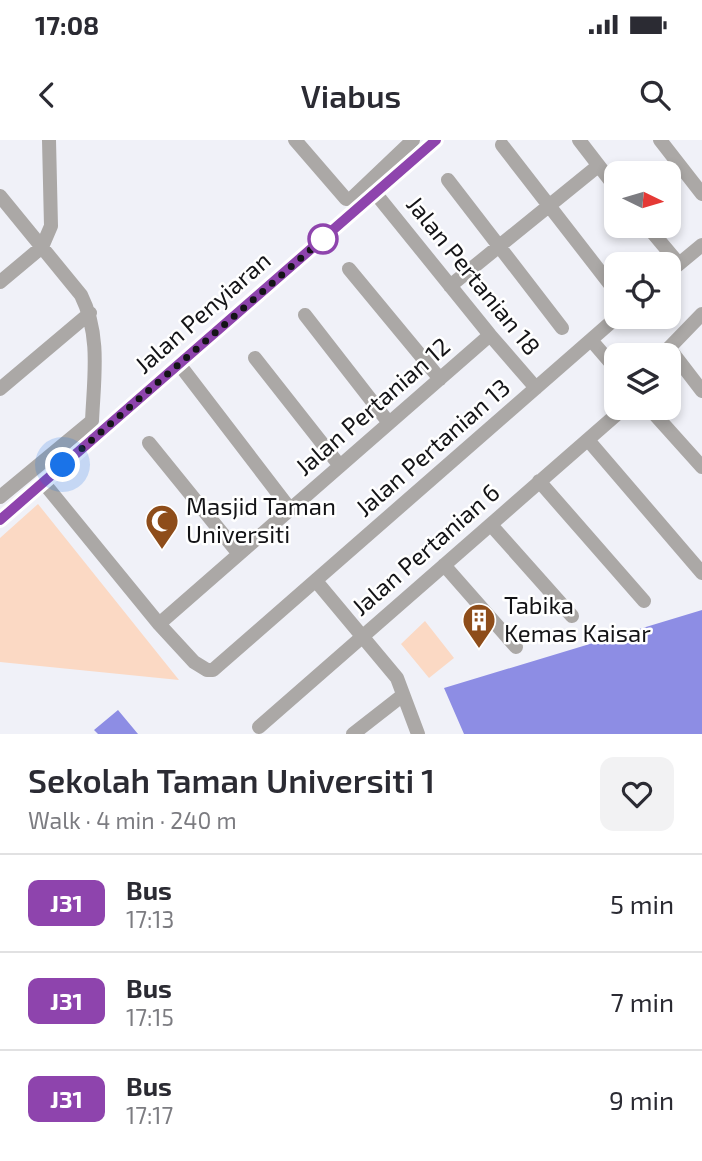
<!DOCTYPE html>
<html lang="en">
<head>
<meta charset="utf-8">
<style>
	:root { --surface:#fff; --page:#f2f2f3; --text:#2b2b33; --muted:#7c7c81; --line:#e1e1e2 }
	body { margin:0; font-family:"Exo 2",sans-serif; background:var(--page); color:var(--text); height:100vh; display:flex; flex-direction:column; font-size:26px; white-space:nowrap }
	* { box-sizing:border-box; margin:0 }
	p { font-size:23px; color:var(--muted) }
	.icon { flex:none; width:38px; height:38px; fill:none; stroke:currentColor; stroke-width:2; stroke-linecap:round; stroke-linejoin:round }
	.map { position:relative; height:594px; overflow:hidden }
	.panel { display:flex; flex-direction:column; background:var(--surface); flex:1 }
	.panel>* { flex:none }
	.badge { padding:0 14px; border-radius:10px; font-size:24px; line-height:46px }
	.needle { width:46px; rotate:95deg }
	.controls { position:absolute; left:604px; top:21px; display:grid; gap:14px }
	.controls a { display:grid; place-items:center; width:77px; height:77px; border-radius:14px; background:var(--surface); box-shadow:0 4px 10px #0003; font-size:35px }
	.you { position:absolute; width:35px; height:35px; margin:-18px; border:5px solid #fff; border-radius:50%; background:#1a73e8; box-shadow:0 0 0 10px #1a73e833 }
	.map>.badge { position:absolute; translate:-50% -50%; box-shadow:0 0 0 4px #fff }
	.round { display:grid; place-items:center; flex:none; width:74px; height:74px; border-radius:14px; background:var(--page) }
	.headline { display:flex; align-items:center; justify-content:space-between; height:119px; padding:0 28px }
	h1 { font-size:33px; font-weight:600; line-height:52px }
	ul { padding:0; list-style:none }
	li { display:flex; align-items:center; gap:21px; height:98px; padding:0 28px; border-top:2px solid var(--line) }
	li div { flex:1 }
	li b { display:block; font-size:26px }
	li em { font-style:normal }
	li .badge { min-width:77px; font-weight:700; text-align:center }
	.status { display:flex; justify-content:space-between; align-items:center; height:49px; padding:0 35px; background:var(--surface); direction:ltr }
	.status svg { height:19px; fill:currentColor }
	header { display:flex; justify-content:space-between; align-items:center; height:91px; padding:0 28px; background:var(--surface); font-size:32px; font-weight:600 }
	.map>svg:first-child { display:block }
</style>
</head>
<body>
<div class="status"><b>17:08</b><svg viewBox="0 0 49 12"><path d="M0 12V9h3v3zM5 12V6h3v6zM10 12V3h3v9zM15 12V0h3v12zM26 1h20v11H26zM47 4h2v5h-2z"/></svg></div>
<header><svg class="icon" aria-label="back" viewBox="0 0 24 24"><path d="M15 5l-7 7 7 7"/></svg>Viabus<svg class="icon" aria-label="search" viewBox="0 0 24 24"><circle cx="10" cy="10" r="6"/><path d="M15 15l6 6"/></svg></header>
<div class="map">
<svg width="702" height="594" viewBox="0 0 702 594">
	<rect width="100%" height="100%" fill="#f0f1f8"/>
	<!-- green -->
	<path fill="#fbd9c4" d="M 38,364 L 179,540 L 0,522 L 0,398 Z
		M 425,481 L 454,518 L 429,538 L 401,504 Z"/>
	<!-- water -->
	<path fill="#8d8de4" d="M 702,470 L 702,594 L 464,594 L 444,548 Z
		M 118,570 L 138,594 L 98,594 L 94,590 Z"/>
	<g fill="none" stroke-linecap="round" stroke-linejoin="round">
		<!-- minor -->
		<path stroke="#aba8a6" stroke-width="14" d="M 295,0 L 346,59 L 352,58 L 413,0
			M 579,0 L 616,48
			M 660,0 L 702,54
			M 502,5 L 616,152
			M 448,40 L 562,188
			M 376,54 L 490,195 L 536,248
			M 0,56 L 81,155 C 101,195 94,237 92,281 L 0,357
			M 647,86 L 679,124
			M 349,129 L 440,239
			M 668,133 L 702,105
			M 0,142 L 42,107 L 51,86 L 49,0
			M 450,146 L 598,26
			M 702,174 L 669,208 L 702,251
			M 305,175 L 389,283
			M 591,200 L 616,229
			M 255,218 L 340,326
			M 179,224 L 290,369
			M 0,249 L 90,173
			M 649,268 L 702,327
			M 588,300 L 702,433
			M 149,303 L 239,414
			M 539,341 L 644,461
			M 43,342 L 159,484 L 194,522 L 207,530 L 213,530 L 617,177
			M 0,380 L 436,0
			M 491,385 L 572,476
			M 444,425 L 516,507
			M 316,441 L 397,538 L 418,594
			M 159,484 L 490,195
			M 259,587 L 624,268
			M 353,594 L 403,555"/>
	</g>
	<g fill="none" stroke-linecap="round" stroke-linejoin="round">
		<defs>
			<path id="line" d="M 0,380 L 436,0"/>
		</defs>
		<!-- line casing -->
		<use href="#line" stroke="#fff" stroke-width="16"/>
		<!-- line -->
		<use href="#line" stroke="#8e44ad" stroke-width="10"/>
		<!-- walk -->
		<path stroke="#141417" stroke-width="7" stroke-dasharray="0 12.6" d="M 63,325 L 323,99"/>
	</g>
	<!-- icons -->
	<defs>
		<symbol id="mosque-pin" viewBox="-11 -11 22 30"><path d="M0 17L-7.5 6A9.5 9.5 0 1 1 7.5 6Z" fill="#8e4d1a" stroke="#fff"/><path d="M3.5-4.9A6 6 0 1 0 3.5 4.9A5 5 0 1 1 3.5-4.9Z" fill="#fff"/></symbol>
		<symbol id="building-pin" viewBox="-11 -11 22 30"><path d="M0 17L-7.5 6A9.5 9.5 0 1 1 7.5 6Z" fill="#8e4d1a" stroke="#fff"/><path d="M-4-6H4V6H1V3H-1V6H-4ZM-2.5-4.3h1.7v1.8h-1.7ZM.8-4.3h1.7v1.8H.8ZM-2.5-1h1.7V.8h-1.7ZM.8-1h1.7V.8H.8Z" fill="#fff"/></symbol>
	</defs>
	<g fill-rule="evenodd">
		<use href="#mosque-pin" x="143" y="362" width="38" height="52"/>
		<use href="#building-pin" x="460" y="461" width="38" height="52"/>
	</g>
	<!-- markers -->
	<circle fill="#fff" stroke="#8e44ad" stroke-width="3.5" cx="323" cy="99" r="14"/>
	<g text-anchor="middle" stroke-width="5" stroke-linejoin="round" paint-order="stroke">
		<!-- street labels -->
		<g font-size="24" fill="#141417" stroke="#fff">
			<text transform="translate(473 136) rotate(51)" y="8">Jalan Pertanian 18</text>
			<text transform="translate(203 173) rotate(-41)" y="8">Jalan Penyiaran</text>
			<text transform="translate(373 267) rotate(-41)" y="8">Jalan Pertanian 12</text>
			<text transform="translate(433 308) rotate(-41)" y="8">Jalan Pertanian 13</text>
			<text transform="translate(426 410) rotate(-41)" y="8">Jalan Pertanian 6</text>
		</g>
		<!-- poi labels -->
		<g font-size="24" fill="#141417" stroke="#fff" text-anchor="start">
			<text x="186" y="375">Masjid Taman<tspan x="186" dy="28">Universiti</tspan></text>
			<text x="504" y="474">Tabika<tspan x="504" dy="28">Kemas Kaisar</tspan></text>
		</g>
	</g>
</svg>
<div class="controls">
<a><svg class="needle" viewBox="-14 -14 28 28"><path d="M0-13l5 13h-10z" fill="#e53935"/><path d="M0 13l5-13h-10z" fill="#7c7c81"/></svg></a>
<a><svg class="icon" aria-label="locate" viewBox="0 0 24 24"><circle cx="12" cy="12" r="6"/><path d="M12 2v4M12 18v4M2 12h4M18 12h4"/></svg></a>
<a><svg class="icon" aria-label="layers" viewBox="0 0 24 24"><path d="M12 4l9 5-9 5-9-5zM3 14l9 5 9-5"/></svg></a>
</div>
<div class="you" style="left:63px;top:325px"></div>
</div>
<section class="panel">
<div class="headline"><div><h1>Sekolah Taman Universiti 1</h1><p>Walk · 4 min · 240 m</p></div><a class="round"><svg class="icon" aria-label="heart" viewBox="0 0 24 24"><path d="M12 20l-8-8c-3-5 5-10 8-4 3-6 11-1 8 4z"/></svg></a></div>
<ul>
<li><span class="badge" style="background:#8e44ad;color:#fff">J31</span><div><b>Bus</b><p>17:13</p></div><em>5 min</em></li>
<li><span class="badge" style="background:#8e44ad;color:#fff">J31</span><div><b>Bus</b><p>17:15</p></div><em>7 min</em></li>
<li><span class="badge" style="background:#8e44ad;color:#fff">J31</span><div><b>Bus</b><p>17:17</p></div><em>9 min</em></li>
</ul>
</section>
</body>
</html>
